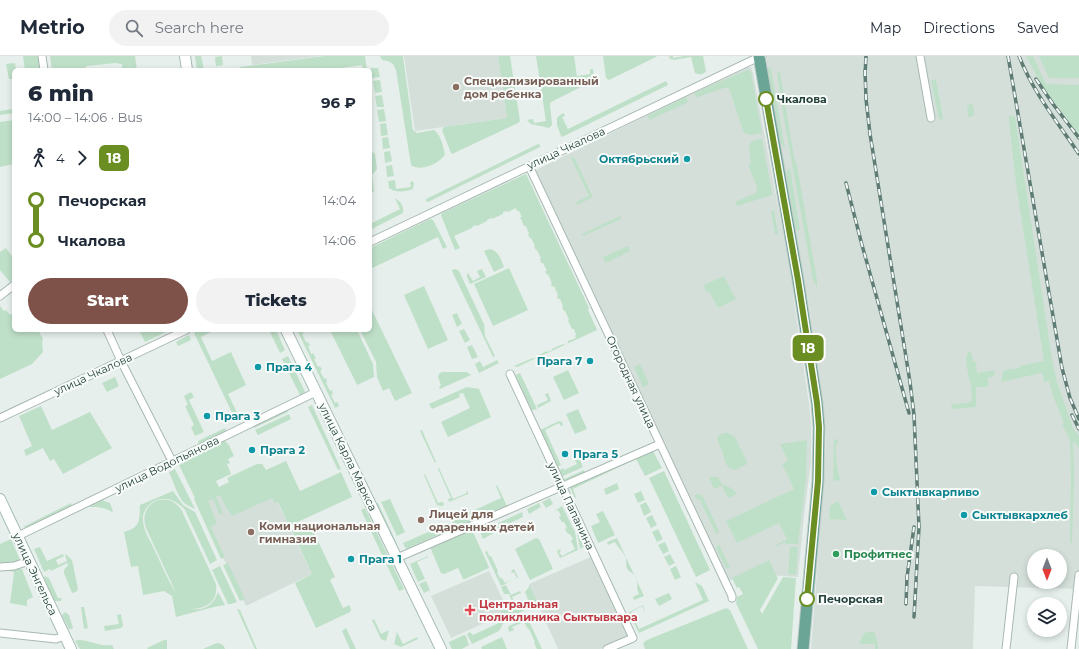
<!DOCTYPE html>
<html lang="en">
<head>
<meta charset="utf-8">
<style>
	:root { --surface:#fff; --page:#f2f2f3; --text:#1f2937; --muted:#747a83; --line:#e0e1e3; --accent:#7f5249 }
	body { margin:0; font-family:Montserrat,sans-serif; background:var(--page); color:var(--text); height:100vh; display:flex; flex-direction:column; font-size:15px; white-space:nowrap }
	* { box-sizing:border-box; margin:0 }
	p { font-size:13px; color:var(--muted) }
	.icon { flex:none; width:22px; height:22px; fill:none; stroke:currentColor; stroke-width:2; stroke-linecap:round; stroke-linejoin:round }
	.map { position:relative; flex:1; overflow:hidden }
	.sheet { position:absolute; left:12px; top:12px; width:360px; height:264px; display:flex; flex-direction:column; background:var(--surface); border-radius:6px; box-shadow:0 2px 6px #0003 }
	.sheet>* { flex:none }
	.badge { padding:0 8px; border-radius:6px; font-size:14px; line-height:26px }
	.needle { width:26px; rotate:180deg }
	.tools { position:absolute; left:1027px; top:493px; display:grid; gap:8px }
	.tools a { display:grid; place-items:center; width:40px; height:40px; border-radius:50%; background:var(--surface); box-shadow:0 2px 6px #0003; font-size:20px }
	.map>.badge { position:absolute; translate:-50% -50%; box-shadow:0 0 0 2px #fff }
	.legs { display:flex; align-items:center; gap:6px; height:44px; padding:0 16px; font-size:13px }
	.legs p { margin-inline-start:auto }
	.head { display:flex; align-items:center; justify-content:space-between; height:68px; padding:0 16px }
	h1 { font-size:22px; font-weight:800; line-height:30px }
	.primary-button { display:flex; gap:8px; margin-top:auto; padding:8px 16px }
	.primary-button a { flex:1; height:46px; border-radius:24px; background:var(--accent); color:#fff; font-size:16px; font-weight:800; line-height:46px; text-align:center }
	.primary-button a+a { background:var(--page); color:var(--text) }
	ul { padding:0 16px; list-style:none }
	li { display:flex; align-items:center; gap:14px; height:40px; font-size:15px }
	li i { display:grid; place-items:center; width:6px; height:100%; margin:0 5px; background:currentColor }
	li i::after { content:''; width:10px; height:10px; margin:-5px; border:3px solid; border-radius:50%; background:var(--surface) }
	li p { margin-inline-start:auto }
	li:first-child i { background:linear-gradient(#0000 50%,currentColor 0) }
	li:last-child i { background:linear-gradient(currentColor 50%,#0000 0) }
	header { display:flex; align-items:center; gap:24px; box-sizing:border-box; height:56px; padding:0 20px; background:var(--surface); border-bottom:1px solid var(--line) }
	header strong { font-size:19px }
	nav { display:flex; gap:22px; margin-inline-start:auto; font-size:14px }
	.search { width:280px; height:36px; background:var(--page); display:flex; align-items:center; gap:10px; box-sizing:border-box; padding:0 14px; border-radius:22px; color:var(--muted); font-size:15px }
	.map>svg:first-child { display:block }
</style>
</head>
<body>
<header>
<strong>Metrio</strong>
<div class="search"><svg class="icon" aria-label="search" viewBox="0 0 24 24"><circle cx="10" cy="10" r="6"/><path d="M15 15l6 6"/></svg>Search here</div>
<nav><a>Map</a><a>Directions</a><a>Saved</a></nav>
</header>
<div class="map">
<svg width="1079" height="593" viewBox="0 0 1079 593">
	<rect width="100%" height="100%" fill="#e6efeb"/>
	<!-- built -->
	<path fill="#d4dfda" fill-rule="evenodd" d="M 251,0 L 319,0 L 252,9 Z
		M 404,0 L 498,0 L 507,62 L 415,75 Z
		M 766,0 L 1079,0 L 1079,533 L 975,530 L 973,593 L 811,593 L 824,425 L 826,383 L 825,366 L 823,346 L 808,244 L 803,224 L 776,65 ZM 1034,500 L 1060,500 L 1060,526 L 1034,526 Z
		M 747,11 L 751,11 L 753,17 L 792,225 L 794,246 L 809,348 L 811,368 L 811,405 L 804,460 L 798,521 L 753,518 L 746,516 L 729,525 L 557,162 L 536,114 L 698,34 Z
		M 263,416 L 312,518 L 246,550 L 197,447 Z
		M 593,500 L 628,581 L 600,593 L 558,593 L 529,528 Z
		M 489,515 L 505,548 L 500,560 L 451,582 L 431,540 Z"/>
	<!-- green -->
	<path fill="#bfe0c8" d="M 23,0 L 39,0 L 41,14 L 25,14 Z
		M 50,0 L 135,0 L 137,14 L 130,14 L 129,8 L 129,14 L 122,14 L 122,8 L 115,7 L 87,10 L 85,12 L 52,14 Z
		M 195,0 L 201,0 L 204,14 L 197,14 Z
		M 222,0 L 223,9 L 216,10 L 215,1 Z
		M 324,0 L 365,0 L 367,14 L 363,14 L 362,9 L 328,14 L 239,14 L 240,11 Z
		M 380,0 L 403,0 L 413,74 L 417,77 L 434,74 C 441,79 443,90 445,98 C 440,108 420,116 411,109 L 396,14 L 393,8 L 388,5 L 382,4 Z
		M 498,0 L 510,0 L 520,65 L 518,67 L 452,98 L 451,97 L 442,74 L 444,71 L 507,62 Z
		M 536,0 L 574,0 L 577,20 L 590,18 L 590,13 L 593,13 L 594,23 L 593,25 L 551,46 L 550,48 L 552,69 L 549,72 L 531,68 L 527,64 L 533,63 L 534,67 L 546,65 Z
		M 603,0 L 657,0 L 656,1 L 609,24 L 606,22 Z
		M 669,0 L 673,0 L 673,2 L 684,0 L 703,0 L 706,15 C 703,19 699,19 695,17 L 691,1 L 674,4 L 670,3 Z
		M 1026,0 L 1033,0 L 1046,28 L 1079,29 L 1079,78 L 1044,33 Z
		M 1039,0 L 1079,0 L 1079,22 L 1049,22 Z
		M 15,7 L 16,14 L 14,14 L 14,23 L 9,23 L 6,8 Z
		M 371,12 L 378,12 L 380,21 L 372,22 Z
		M 767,12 L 770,12 L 771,13 L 785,92 L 779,86 Z
		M 747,14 L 749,14 L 751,16 L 762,77 C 756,78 747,81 743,75 L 730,35 L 728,32 L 724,32 L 698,41 L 696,41 L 694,37 Z
		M 780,16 L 794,101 L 797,110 L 817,224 L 817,231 L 813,224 L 782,52 L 777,17 Z
		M 934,23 L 936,24 L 943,62 L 943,64 L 939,63 L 931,25 Z
		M 380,24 L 382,36 L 375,37 L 373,25 Z
		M 666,25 L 668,29 L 562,81 L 561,80 L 557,69 L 557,62 L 560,59 L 564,57 L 565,60 L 562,61 L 568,73 Z
		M 382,39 L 384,51 L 377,51 L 375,40 Z
		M 686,41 L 688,46 L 650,64 L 647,60 Z
		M 968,47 L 973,49 L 974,54 L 974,60 L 968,61 L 967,51 L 969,51 Z
		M 12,49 L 14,49 L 14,57 L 0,59 L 0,55 L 13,53 Z
		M 384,53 L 386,65 L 379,66 L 377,54 Z
		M 1010,59 L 1015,61 L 1052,303 L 1057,326 L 1073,372 L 1079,380 L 1079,392 L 1073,385 L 1074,421 L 1072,487 L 1070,487 L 1071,421 L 1070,385 L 1062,368 L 1064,367 L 1053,340 L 1049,325 L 1044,326 L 1042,317 L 1041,317 L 1001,326 L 1003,316 L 1005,314 L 1019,312 L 1020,310 L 1044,305 L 1016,128 L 1009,65 L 1009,60 Z
		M 14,64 L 14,108 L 0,111 L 0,66 Z
		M 386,67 L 388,79 L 381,80 L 380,68 Z
		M 388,81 L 390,92 L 383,93 L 382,82 Z
		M 762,83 L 772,137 L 772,139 L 737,150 L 735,146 L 756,137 L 757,134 L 757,131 L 748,109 L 751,108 L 749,89 C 752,84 757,84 762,83 Z
		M 538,88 L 540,89 L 540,91 L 428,146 L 426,145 L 426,143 Z
		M 390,95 L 392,105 L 385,107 L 384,96 Z
		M 370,96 L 372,96 L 375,98 L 377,113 L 372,119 L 374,135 L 370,138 Z
		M 574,101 L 593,141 L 577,149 L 576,146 L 589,140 L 571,102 Z
		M 392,109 L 394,120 L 387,121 L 386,110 Z
		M 790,112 L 800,174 L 796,174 L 786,116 Z
		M 526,118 L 589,252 L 588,254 L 597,274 L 517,311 L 514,310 L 533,302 L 533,303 L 537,301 L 537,300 L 547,295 L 548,296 L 552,294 L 552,293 L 563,288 L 564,289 L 568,287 L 568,285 L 576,282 L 575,280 L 576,279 L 574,273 L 572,273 L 568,265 L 569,264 L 565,255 L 564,255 L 562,251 L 563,250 L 560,243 L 558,243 L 557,240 L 558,239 L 554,230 L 552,231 L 551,227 L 552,227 L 548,218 L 547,219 L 545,215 L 547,215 L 543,207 L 541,207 L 540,203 L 541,202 L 537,194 L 536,194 L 534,191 L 535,190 L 531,182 L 530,182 L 528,179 L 529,178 L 526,170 L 524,170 L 520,161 L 522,161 L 519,155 L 517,155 L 516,152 L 508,156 L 507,155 L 503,156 L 503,158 L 492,163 L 491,162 L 487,164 L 487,165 L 477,170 L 476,169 L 472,171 L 472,172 L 454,180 L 460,192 L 455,194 L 441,159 L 442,157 Z
		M 395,124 L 396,133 L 411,131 L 410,126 L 412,125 L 414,127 L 413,133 C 406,136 395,137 389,132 L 388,125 Z
		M 395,142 C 401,146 404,150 403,157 L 370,174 L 370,168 L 400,153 Z
		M 774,154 L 778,178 L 775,178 L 771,156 Z
		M 620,160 L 621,163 L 583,180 L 582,178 Z
		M 430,163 L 433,164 L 447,191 L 443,193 L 438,181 L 370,213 L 370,192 Z
		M 628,190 L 630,195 L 606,207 L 603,201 Z
		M 6,192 L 14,203 L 14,223 L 10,226 L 0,214 L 0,196 Z
		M 490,193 C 499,195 501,204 504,211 L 494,216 L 484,195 Z
		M 509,212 L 528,254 L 493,270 L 474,228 Z
		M 456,213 L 459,215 L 484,268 L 485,280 L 495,300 L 493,301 L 452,215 L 452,214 Z
		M 482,213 L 486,221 L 470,228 L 467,221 L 467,218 L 468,217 L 473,225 L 480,221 L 477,215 Z
		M 724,220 L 736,243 L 718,252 L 709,235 L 706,236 L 704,229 Z
		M 424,230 L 448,284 L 428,293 L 404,239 Z
		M 0,250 L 4,255 L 6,254 L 10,259 L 14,257 L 14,274 L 38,274 L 43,283 L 42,286 L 43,296 L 32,308 L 0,323 Z
		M 370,250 L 412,337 L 395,345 L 389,332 L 383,335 L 377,321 L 376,306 L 360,274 L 370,274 Z
		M 457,257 L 462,268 L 457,271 L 452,259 Z
		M 464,273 L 470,284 L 465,287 L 459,275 Z
		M 139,274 L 170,274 L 145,286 Z
		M 199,274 L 215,274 L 201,281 L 212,305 L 231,296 L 246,329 L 228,338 L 240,363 L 236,365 L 194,277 Z
		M 269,274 L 276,274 L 285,294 L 280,297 Z
		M 297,274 L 302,274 L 304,277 L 302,278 L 306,286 L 308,286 L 310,289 L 308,290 L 311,298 L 313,297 L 316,302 L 314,303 L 318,311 L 320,310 L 322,314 L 320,315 L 324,323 L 326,322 L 327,326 L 326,327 L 330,335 L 332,334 L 333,338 L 331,339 L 335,347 L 337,346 L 339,350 L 335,352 Z
		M 330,274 L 357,274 L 373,308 L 374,321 L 357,329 Z
		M 189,279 L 191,284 L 178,290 L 176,286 Z
		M 472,289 L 478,301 L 472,303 L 467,291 Z
		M 968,296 L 971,296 L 973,305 L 976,306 L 977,317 L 994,314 L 995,319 L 988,322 L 988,331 L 976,331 L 976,351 L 952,353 L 951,348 L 968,347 L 972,344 C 971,340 972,335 971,331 C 970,321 963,306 968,296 Z
		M 288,300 L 306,338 L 301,341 L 282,303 Z
		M 497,304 L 499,307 L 479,317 L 475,308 L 480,305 L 483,311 Z
		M 640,308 L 649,328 L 643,331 L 634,311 Z
		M 568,314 L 579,337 L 564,344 L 553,321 Z
		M 442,316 L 467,316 L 471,319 L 440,333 L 439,331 L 441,329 L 438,321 L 439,318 Z
		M 520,317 L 537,353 L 533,354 L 531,353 L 516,320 L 516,319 Z
		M 115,321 L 119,330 L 107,336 L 102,327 Z
		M 467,331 L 479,333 L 491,361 L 448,381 L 441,366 L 470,352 L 463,337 L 459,338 L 460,341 L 432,353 L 429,348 Z
		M 191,336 L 194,341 L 189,344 L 204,376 L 195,380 L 191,371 L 194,369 L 185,350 L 188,349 L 184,340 Z
		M 548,337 L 551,345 L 538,352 L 537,349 L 548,344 L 545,338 Z
		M 312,349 L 341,413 L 338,414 L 308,351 Z
		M 41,350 L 52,374 L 90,356 L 112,392 L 63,418 L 54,403 L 50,405 L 43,392 L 26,400 L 24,394 L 32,390 L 19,360 Z
		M 286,353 L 288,356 L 254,372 L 253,369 Z
		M 578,353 L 587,373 L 575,378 L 566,358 Z
		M 289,358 L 291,363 L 258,379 L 255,374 Z
		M 559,365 L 562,366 L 563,369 L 561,370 L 559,367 L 545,374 L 561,409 L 557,411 L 540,374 Z
		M 225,372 L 226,375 L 199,388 L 198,385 Z
		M 422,374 L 436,406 L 435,407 L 420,375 Z
		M 724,377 L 728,377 L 735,381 L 747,406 L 747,408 L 735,414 C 723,412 725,400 721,392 C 719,388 718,386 717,382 L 719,379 Z
		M 839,383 C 832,392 838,412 840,424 L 833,425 L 834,384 Z
		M 224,384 L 229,389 L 234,400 L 228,403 L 230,407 L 227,408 L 231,418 L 216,425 L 219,431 L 229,426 L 227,422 L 257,408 L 262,408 L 266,414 L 286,405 L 300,435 L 341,416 L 352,441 L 289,470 L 278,446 L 275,447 L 272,442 L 232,460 L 229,455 L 228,455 L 220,439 L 216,441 L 223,457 L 220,459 L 213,443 L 208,445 L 217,467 L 211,471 L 225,501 L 221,503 L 194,443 L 195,442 L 179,409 L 182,407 L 182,406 L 185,402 Z
		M 807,384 L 806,424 L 805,428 L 805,432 L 798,488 L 786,488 L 785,486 L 777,490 L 776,489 L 787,483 L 779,467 L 737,487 L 726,465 L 794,433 L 782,408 L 788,405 L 780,388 Z
		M 653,395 L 662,412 L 645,420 L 636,403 L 573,433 L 576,441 L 575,442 L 570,432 L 572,430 Z
		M 578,400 L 583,411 L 561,421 L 558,415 L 563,412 L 564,414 L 577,408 L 574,402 Z
		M 167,411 L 169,413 L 105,442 Z
		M 439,412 L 453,443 L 467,437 L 466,436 L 468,435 L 468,438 L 449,446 L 448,443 L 451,442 L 438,413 Z
		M 175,413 L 195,453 C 191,451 186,449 183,446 C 177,438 173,425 169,416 Z
		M 584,414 L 586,419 L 564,428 L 562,424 Z
		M 664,415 L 710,514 L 696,521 L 649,422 Z
		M 425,418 L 438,447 L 443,446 L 444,449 L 441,450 L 437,449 L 424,419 Z
		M 718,421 L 722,429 C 728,429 733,433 737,438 L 728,442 L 722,430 L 714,433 L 709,421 Z
		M 617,427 L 619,433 L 606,439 L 604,433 Z
		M 497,429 L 507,450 L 456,473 L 454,472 L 452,465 L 454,463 L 465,457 L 466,458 L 501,442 L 496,430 Z
		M 173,435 L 183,449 L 195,456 L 217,504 L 210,508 L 185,454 C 179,447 170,442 161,443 C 151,444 142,454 143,464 C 143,474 150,484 154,493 C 161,507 167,523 176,537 L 146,472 C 137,447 168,432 182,455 L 216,528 C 218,546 207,552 192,553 C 205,555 214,548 218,536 L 225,549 L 214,551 L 176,561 L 172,540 L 164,535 L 143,539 L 138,510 L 131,511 L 124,476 C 141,471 139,465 140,449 Z
		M 641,435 L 645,444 L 638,447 L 634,438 Z
		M 697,438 L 702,439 L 719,475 L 717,478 L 716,478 L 700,444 L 698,444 L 695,441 L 695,439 Z
		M 550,442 L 553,448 L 546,452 L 542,446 Z
		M 99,443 L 110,447 L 113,455 L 112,456 C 102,450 94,451 84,451 Z
		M 390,443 L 405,476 L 397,480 L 381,446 Z
		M 838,445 L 847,464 L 829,463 L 830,450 Z
		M 646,446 L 651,456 L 644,460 L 640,449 Z
		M 71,447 L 72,450 L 27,472 L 23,471 Z
		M 378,447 L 397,488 L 394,490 L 374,448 Z
		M 539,447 L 541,451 L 529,458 L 527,453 Z
		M 562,450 L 575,476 L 578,494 L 560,502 L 557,495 L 560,493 L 561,495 L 559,496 L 562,500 L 575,493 L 571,485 L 573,483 L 570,478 L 568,478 L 565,473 L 567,472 L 564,466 L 562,466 L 559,461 L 561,460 L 558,454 L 556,455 L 556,454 Z
		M 365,452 L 404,533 L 399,535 L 361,454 Z
		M 603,455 L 615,479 L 598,487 L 591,470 L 600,466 L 596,458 Z
		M 522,456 L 523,458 L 522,459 L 523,461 L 508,468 L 507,466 L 502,469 L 502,470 L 496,473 L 494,469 Z
		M 652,459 L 657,469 L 651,472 L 646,462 Z
		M 309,466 L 335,521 L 330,524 L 343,552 L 349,549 L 351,553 L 350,556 L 316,572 L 295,527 L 312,518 L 292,475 Z
		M 449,467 L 452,473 L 406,493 L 403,487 Z
		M 491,471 L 494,477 L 483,483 L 480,476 Z
		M 658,473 L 663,483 L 657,486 L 652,476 Z
		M 470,474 L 472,474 L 489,511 L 489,512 L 465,523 L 463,523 L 458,512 L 444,518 L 441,517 L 430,491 Z
		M 577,476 L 581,476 L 587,489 L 580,493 Z
		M 536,482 L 539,483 L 553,513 L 530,524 L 515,493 Z
		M 617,482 L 644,540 L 634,544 L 633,541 L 639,538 L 637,533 C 638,528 637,521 633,518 C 632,516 629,516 628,514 C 625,510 627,506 626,502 C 623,495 618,492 615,486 L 608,489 L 607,486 Z
		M 11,483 L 20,504 L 12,507 L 0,507 L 0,488 Z
		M 665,486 L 669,495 L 663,498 L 658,489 Z
		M 719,488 L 730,512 L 729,513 L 726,512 L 716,492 Z
		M 40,491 L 47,505 L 63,498 L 64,500 L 56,504 L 58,509 L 67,505 L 65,499 L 66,498 L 72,504 L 78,533 L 76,536 L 72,537 L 64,517 L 64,514 L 68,509 L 67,506 L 67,507 L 51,515 L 50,513 L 44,516 L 34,493 Z
		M 790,491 L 798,491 L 796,519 L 788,518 Z
		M 487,495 L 490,501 L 491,500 L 498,515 L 497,516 L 500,522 L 502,522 L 505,527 L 517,522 L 514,516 L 512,517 L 511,515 L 514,513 L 518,521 L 501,530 L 485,496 Z
		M 670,498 L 675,507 L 669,510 L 664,501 Z
		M 428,500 L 428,501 L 417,506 L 425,523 L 418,526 L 410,508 Z
		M 769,504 L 777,521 L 778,522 L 760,554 L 762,558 L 783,521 L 796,522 L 791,593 L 758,593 L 736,547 L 737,541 L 743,538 L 739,531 L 737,532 L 732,522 Z
		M 228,507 L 245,543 L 240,545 L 223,509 Z
		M 220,510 L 237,546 L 231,548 L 228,548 L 212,514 Z
		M 676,510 L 681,521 L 675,524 L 670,513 Z
		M 18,513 L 22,513 L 33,541 L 27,544 L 27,550 L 10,547 L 14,516 L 9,515 Z
		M 45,520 L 49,522 L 58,542 L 61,542 L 62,543 L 61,545 L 54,545 L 44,522 Z
		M 426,525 L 430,534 L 424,537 L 419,528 Z
		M 695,526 L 702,530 L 709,545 L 639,577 L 629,557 L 629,556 L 643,549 L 645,557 L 642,550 L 631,556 L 639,573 L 703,544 Z
		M 529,528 L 537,545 L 535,549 L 533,550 L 530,549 L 525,536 L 529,531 Z
		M 506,529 L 511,539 L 520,535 L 521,537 L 512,541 L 515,548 L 524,544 L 527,549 L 527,553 L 505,564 L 499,575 L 472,588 L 467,578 L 470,576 L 473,579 L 501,566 C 497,555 504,552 513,548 L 509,538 L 504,538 L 501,531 Z
		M 669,537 L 672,543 L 659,550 L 655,543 Z
		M 81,551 L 84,551 L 88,572 L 84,573 Z
		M 726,552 L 730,554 L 748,593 L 645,593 L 643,587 L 647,584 Z
		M 237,553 L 240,554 L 257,593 L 255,593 Z
		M 65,556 L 69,559 L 73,572 L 72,573 L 69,573 L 62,560 L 62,559 Z
		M 121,558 L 123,570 L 121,572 L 105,575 L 104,570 L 119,568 L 117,559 Z
		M 526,562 L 528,563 L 542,593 L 537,593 L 534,587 L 535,586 L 529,573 L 528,573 L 524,566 L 512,571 L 514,574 L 509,576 L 508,572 L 509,570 Z
		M 374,563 L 381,578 L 389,574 L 386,585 L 381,583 L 372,564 Z
		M 346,572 L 356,593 L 350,593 L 342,575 Z
		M 874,575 L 878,588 L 878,593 L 875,593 L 875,588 L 859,588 L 864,577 Z
		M 397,576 L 403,588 L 417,581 L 418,583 L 401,591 L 394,588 Z
		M 464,579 L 466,580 L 469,589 L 462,593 L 452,593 L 449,587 L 449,586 Z
		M 502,581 L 507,593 L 482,593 L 481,591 Z
		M 78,584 C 90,584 100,591 112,589 L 114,593 L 80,593 L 75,585 Z
		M 164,584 L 167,584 L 167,593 L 148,593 L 147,592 Z
		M 218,587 C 222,588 224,589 225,593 L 203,593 L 214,588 Z"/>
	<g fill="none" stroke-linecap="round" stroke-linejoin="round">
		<defs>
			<path id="street" d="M 42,0 L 44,14
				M 920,0 L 931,62
				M 529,110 L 732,540 L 732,542
				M 370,186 L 759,1 L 762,0
				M 0,240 L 14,229
				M 107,274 L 121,305 L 172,405
				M 510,318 L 633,582 L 607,593
				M 0,362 L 186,274
				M 18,480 L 316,336
				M 397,502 L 660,388
				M 0,511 L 14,510 L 29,505
				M 0,577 L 56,583 L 64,580
				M 1006,593 L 1014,521
				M 1071,593 L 1079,519"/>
			<path id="secondary" d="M 185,0 L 187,14
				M 286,274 L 441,593
				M 0,443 L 71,593"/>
			<path id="primary" d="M 759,0 L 798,224 L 817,347 L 819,371 L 818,425 L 803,593"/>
		</defs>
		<!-- street casing -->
		<use href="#street" stroke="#a8b8b2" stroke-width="9"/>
		<!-- secondary casing -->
		<use href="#secondary" stroke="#a4bbb3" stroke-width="12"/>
		<!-- primary casing -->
		<use href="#primary" stroke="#c2cac8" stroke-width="13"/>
		<!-- street -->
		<use href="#street" stroke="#fff" stroke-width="7"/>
		<!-- secondary -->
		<use href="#secondary" stroke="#fff" stroke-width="10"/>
		<!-- primary -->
		<use href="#primary" stroke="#6aa596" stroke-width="11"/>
		<defs>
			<path id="rail" d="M 1008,0 L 1062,312 L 1070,342 L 1079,363
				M 1019,0 C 1033,36 1058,67 1079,98
				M 865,14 L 866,43 L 870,78 L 910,326 L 914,359 L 919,471 L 914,561
				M 865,20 L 866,0
				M 1036,23 L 1053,48 L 1079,82
				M 846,127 L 862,189 L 909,357
				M 1072,359 L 1079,373
				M 906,548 L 907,521 L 914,471"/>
		</defs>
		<!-- rail casing -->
		<use href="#rail" stroke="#5f7d75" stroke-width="3.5"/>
		<!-- rail -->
		<use href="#rail" stroke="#f7fbf9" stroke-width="2" stroke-dasharray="6" stroke-linecap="butt"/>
	</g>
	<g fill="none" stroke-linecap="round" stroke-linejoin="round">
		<defs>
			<path id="line-1" d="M 766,43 L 798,224 L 817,347 L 819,371 L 818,425 L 807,543"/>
		</defs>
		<!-- line-1 casing -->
		<use href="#line-1" stroke="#fff" stroke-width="9"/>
		<!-- line-1 -->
		<use href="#line-1" stroke="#6b8e23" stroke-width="6"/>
	</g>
	<!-- markers -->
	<g fill="#8d6e63" stroke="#f7fbf9" stroke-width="1.5">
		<circle cx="456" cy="31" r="4"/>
		<circle cx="421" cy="464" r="4"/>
		<circle cx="251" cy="476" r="4"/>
	</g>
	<g fill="#fff" stroke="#6b8e23" stroke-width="2">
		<circle cx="766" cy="43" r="7"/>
		<circle cx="807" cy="543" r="7"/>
	</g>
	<g fill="#0f9aa8" stroke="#f7fbf9" stroke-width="1.5">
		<circle cx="687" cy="103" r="4"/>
		<circle cx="590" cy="305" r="4"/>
		<circle cx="258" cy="311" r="4"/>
		<circle cx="207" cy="360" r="4"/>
		<circle cx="252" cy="394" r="4"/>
		<circle cx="565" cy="398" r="4"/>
		<circle cx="874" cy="436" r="4"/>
		<circle cx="964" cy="459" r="4"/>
		<circle cx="351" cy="503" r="4"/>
	</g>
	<circle fill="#2e9e5b" stroke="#f7fbf9" stroke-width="1.5" cx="836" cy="498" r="4"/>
	<path fill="#e0444e" stroke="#f7fbf9" stroke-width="1.5" d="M468 548h4v4h4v4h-4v4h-4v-4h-4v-4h4z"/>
	<g text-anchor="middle" stroke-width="4" stroke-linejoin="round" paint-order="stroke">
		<!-- education labels -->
		<g font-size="11" font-weight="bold" fill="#785e54" stroke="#f7fbf9" text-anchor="start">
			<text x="464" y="29">Специализированный<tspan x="464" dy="13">дом ребенка</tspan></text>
			<text x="429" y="462">Лицей для<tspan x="429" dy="13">одаренных детей</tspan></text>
			<text x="259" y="474">Коми национальная<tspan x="259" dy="13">гимназия</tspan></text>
		</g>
		<!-- stop labels -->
		<g font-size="11" font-weight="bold" fill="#24423a" stroke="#f7fbf9" text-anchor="start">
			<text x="777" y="47">Чкалова</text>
			<text x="818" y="547">Печорская</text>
		</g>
		<!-- street labels -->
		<g font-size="11" fill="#24423a" stroke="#f7fbf9">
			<text transform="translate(566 92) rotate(-25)" y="4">улица Чкалова</text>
			<text transform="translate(93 318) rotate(-25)" y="4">улица Чкалова</text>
			<text transform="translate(631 326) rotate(65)" y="4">Огородная улица</text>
			<text transform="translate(348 401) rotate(64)" y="4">улица Карла Маркса</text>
			<text transform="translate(167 408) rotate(-26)" y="4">улица Водопьянова</text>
			<text transform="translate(571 450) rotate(65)" y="4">улица Папанина</text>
			<text transform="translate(35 518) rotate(65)" y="4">улица Энгельса</text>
		</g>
		<!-- culture labels -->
		<g font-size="11" font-weight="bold" fill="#0d838f" stroke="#f7fbf9" text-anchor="start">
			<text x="679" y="107" text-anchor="end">Октябрьский</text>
			<text x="582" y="309" text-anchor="end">Прага 7</text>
			<text x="266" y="315">Прага 4</text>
			<text x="215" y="364">Прага 3</text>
			<text x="260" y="398">Прага 2</text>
			<text x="573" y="402">Прага 5</text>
			<text x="882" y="440">Сыктывкарпиво</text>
			<text x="972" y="463">Сыктывкархлеб</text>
			<text x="359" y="507">Прага 1</text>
		</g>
		<!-- leisure labels -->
		<g font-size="11" font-weight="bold" fill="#27864d" stroke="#f7fbf9" text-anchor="start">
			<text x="844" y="502">Профитнес</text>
		</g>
		<!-- health labels -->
		<g font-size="11" font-weight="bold" fill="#be3a42" stroke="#f7fbf9" text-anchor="start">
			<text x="479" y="552">Центральная<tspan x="479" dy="13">поликлиника Сыктывкара</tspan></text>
		</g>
	</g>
</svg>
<div class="tools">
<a><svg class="needle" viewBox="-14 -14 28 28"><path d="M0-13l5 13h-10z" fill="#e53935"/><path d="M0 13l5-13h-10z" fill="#747a83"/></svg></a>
<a><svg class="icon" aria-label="layers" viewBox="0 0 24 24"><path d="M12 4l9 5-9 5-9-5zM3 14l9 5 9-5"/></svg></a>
</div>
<b class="badge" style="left:808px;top:292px;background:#6b8e23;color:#fff">18</b>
<section class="sheet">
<div class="head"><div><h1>6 min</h1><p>14:00 – 14:06 · Bus</p></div><b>96 ₽</b></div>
<div class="legs"><svg class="icon" aria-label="walk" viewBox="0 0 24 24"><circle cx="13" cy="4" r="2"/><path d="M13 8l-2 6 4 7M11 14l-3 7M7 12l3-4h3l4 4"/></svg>4<svg class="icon" aria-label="forward" viewBox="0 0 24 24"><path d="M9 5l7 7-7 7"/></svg><b class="badge" style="background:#6b8e23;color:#fff">18</b></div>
<ul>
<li><i style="color:#6b8e23"></i><b>Печорская</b><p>14:04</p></li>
<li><i style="color:#6b8e23"></i><b>Чкалова</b><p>14:06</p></li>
</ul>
<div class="primary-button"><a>Start</a><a>Tickets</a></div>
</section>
</div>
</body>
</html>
